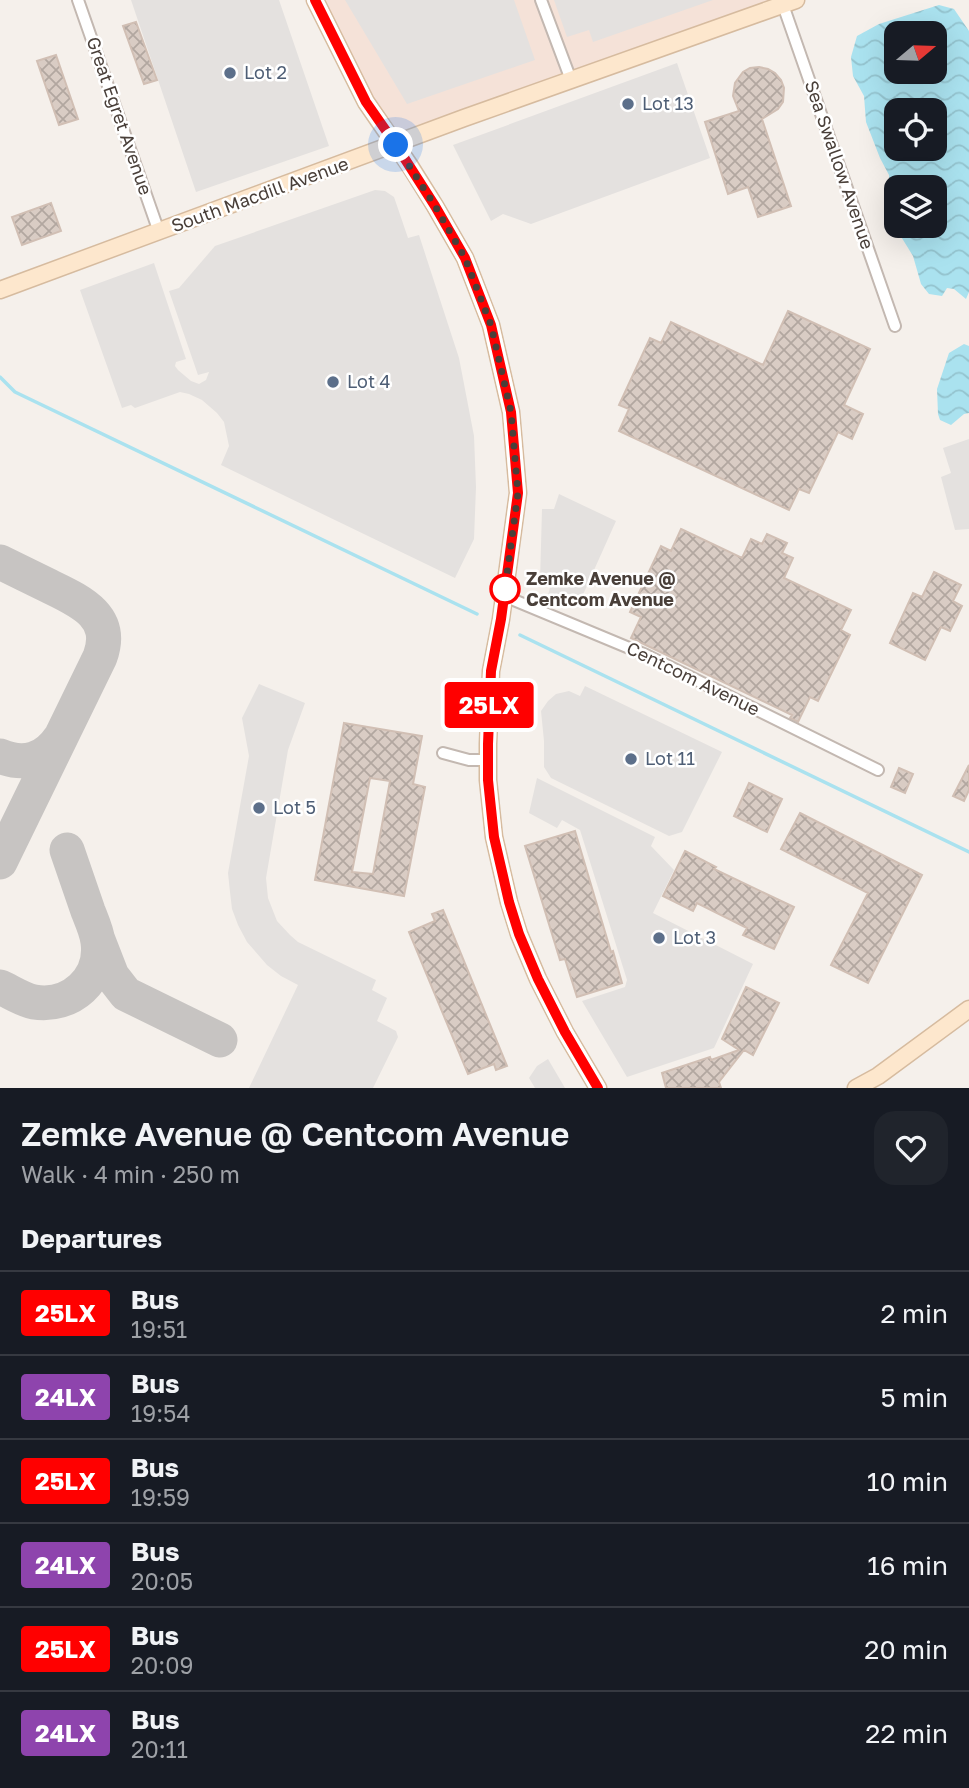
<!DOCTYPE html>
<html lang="en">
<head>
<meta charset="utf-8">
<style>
	:root { --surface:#171b24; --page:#20242c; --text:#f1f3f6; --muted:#9ea1a6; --line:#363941 }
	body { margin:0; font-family:"Golos Text",sans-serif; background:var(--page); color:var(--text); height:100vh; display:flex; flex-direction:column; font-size:26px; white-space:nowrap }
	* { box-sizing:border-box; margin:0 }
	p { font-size:23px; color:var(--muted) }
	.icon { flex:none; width:38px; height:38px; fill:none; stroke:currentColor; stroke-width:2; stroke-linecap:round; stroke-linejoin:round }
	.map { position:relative; height:1088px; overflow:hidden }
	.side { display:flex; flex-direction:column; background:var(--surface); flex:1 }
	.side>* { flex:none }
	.badge { padding:0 14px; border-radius:5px; font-size:24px; line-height:46px }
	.needle { width:46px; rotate:71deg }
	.fabs { position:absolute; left:884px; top:21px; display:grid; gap:14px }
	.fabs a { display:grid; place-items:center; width:63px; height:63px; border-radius:14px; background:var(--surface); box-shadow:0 7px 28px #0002; font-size:35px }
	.you { position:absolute; width:35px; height:35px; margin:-18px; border:5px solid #fff; border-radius:50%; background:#1a73e8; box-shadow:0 0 0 10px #1a73e833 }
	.map>.badge { position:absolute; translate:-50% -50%; box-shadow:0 0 0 4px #fff }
	h2 { padding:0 21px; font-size:26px; line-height:63px }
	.round { display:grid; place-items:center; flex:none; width:74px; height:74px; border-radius:21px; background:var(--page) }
	.headline { display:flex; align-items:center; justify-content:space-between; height:119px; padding:0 21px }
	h1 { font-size:33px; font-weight:600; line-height:52px }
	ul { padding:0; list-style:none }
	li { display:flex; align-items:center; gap:21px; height:84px; padding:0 21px; border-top:2px solid var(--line) }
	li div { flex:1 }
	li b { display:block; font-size:26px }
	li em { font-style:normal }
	li .badge { min-width:77px; font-weight:700; text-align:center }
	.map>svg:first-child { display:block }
</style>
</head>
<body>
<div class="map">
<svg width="969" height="1088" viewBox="0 0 969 1088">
	<defs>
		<pattern id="water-waves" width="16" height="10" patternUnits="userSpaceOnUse" patternTransform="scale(1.75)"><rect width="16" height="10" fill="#aae2ef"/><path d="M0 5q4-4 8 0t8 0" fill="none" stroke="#94c3ce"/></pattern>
		<pattern id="building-cross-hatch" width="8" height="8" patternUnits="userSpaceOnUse" patternTransform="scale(1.75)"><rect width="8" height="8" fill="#d9ccc4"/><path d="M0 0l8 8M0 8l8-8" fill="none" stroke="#b2a7a0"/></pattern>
	</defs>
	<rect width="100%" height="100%" fill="#f5f0eb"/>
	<!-- commercial -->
	<path fill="#f5e2d8" d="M 315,0 L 796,0 L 396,145 Z"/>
	<!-- parking -->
	<path fill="#e4e1df" d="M 131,0 L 279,0 L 329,146 L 196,192 Z
		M 345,0 L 514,0 L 535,60 L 407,104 Z
		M 554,0 L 713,0 L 593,42 L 589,30 L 567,37 Z
		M 677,63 L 710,158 L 531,224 L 503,214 L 491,221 L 453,145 Z
		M 375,190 L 385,191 L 394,197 L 408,238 L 419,235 L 459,358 L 474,436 L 476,487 L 474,539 L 455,578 L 221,465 L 229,446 L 224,422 L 217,413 L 202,400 L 189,394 L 180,392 L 135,408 L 131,405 L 122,408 L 80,290 L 154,263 L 186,359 L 176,362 L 175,366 L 178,370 L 191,381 L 199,384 L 206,380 L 209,372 L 198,375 L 169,291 L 179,288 L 215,246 Z
		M 969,439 L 969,529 L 955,530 L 941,477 L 951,473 L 943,448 Z
		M 559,494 L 616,521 L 577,608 L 548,595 L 551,584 L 540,582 L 542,509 L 554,509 Z
		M 259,684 L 305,703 L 288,750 L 266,878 L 268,898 L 277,921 L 290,935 L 298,942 L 376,980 L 372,990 L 387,998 L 377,1021 L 396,1031 L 398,1037 L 373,1088 L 249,1088 L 298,985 L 281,976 L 267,965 L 247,942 L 238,925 L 232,909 L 230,892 L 228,873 L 249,756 L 242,718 Z
		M 585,686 L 722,752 L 682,832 L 669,836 L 551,778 L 544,767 L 544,741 L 541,711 L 548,701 L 556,694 L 569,691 L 580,696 Z
		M 537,778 L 655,837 L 651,846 L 674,870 L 653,913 L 753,964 L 714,1048 L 627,1077 L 582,1001 L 625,987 L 627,980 L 580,830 L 562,820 L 557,828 L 529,813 Z
		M 548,1059 L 565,1088 L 535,1088 L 529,1078 L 537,1066 Z"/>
	<!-- water -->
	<path fill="url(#water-waves)" fill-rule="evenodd" d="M 939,5 L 954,9 L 969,31 L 969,292 L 966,299 L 954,289 L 947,288 L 942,296 L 929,294 L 921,284 L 913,256 L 892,222 L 889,175 L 880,158 L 866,122 L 864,96 L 853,76 L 851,57 L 857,36 L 879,24 ZM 896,33 L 934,33 L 934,72 L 896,72 ZM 896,110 L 934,110 L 934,149 L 896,149 ZM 896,187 L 934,187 L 934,226 L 896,226 Z
		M 964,344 L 969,346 L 969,413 L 964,414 L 951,425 L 940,420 L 938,414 L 937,389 L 949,353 Z"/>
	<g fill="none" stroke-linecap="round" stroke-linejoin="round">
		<!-- stream -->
		<path stroke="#aae2ef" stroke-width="3.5" d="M 0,377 L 15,392 L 477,614
			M 520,635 L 969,852"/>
		<!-- taxiway -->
		<path stroke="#c7c4c2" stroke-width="35" d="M 0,562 C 16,570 33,578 49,586 C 80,601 115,616 100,657 L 0,862
			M 0,756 C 24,766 45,760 60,738
			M 98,940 L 112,976 L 126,994 L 220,1040
			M 0,987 C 11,992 23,1000 34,1002 C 71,1008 103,979 98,942 C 97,932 92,921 88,911 C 81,891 74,870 67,850"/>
	</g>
	<!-- building -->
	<path fill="url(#building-cross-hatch)" stroke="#d1bfb4" stroke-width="2" fill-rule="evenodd" d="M 136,22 L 157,80 L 144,84 L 123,26 Z
		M 56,55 L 78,119 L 59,125 L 37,61 Z
		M 759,67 L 768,69 L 775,73 L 781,80 L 784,88 L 783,102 L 778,109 L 762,119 L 791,206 L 758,217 L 748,187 L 728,194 L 705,122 L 739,111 L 733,96 L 735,83 L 743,72 L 750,68 Z
		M 51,203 L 61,231 L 22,245 L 12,217 Z
		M 788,311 L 870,349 L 844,405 L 863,414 L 852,439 L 838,432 L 809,493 L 799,489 L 789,510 L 619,431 L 629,409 L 619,405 L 650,338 L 661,343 L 671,322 L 763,365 Z
		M 681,529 L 742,558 L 751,539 L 762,544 L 767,534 L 787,543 L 782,553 L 793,558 L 784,578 L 851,610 L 841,630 L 850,635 L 818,701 L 810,697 L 798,722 L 790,718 L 792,715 L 631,638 L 641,617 L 630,612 L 661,546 L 671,551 Z
		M 934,572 L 961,585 L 953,601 L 962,606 L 950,631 L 941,627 L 925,660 L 890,643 L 913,593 L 922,597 Z
		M 344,723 L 422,736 L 413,784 L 425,787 L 404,896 L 315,880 ZM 370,778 L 390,781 L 373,874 L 352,872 Z
		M 969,765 L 969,790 L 964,801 L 953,796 Z
		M 899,768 L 913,774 L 905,793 L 891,787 Z
		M 749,783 L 782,799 L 767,832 L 734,816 Z
		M 800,813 L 922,875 L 868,983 L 831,965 L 868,893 L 781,849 Z
		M 575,831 L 611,952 L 613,951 L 622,983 L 577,997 L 565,959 L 560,960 L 525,846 Z
		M 685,851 L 716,867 L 714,869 L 794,907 L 774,949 L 743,935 L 747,928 L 697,903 L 693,911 L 663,896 Z
		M 443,910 L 507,1066 L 496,1070 L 494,1064 L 468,1074 L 409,932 L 435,921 L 432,914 Z
		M 746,987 L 779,1003 L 753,1055 L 744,1050 L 719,1082 L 721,1088 L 666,1088 L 662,1073 L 710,1057 L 711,1060 L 739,1050 L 722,1039 Z"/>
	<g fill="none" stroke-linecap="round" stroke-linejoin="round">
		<defs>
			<path id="street" d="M 78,0 L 159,232
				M 541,0 L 571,80
				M 783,5 L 895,326
				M 504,596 L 646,655 L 878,770
				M 443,753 L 469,760 L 488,760"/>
			<path id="secondary" d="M 315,0 L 366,102 L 410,166 L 435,206 L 465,258 L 491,325 L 511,412 L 518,493 L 501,619 L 491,671 L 488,744 L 488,780 L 494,837 L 509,902 L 519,934 L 538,979 L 565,1032 L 598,1088
				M 0,290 L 464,118 L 796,0
				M 856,1088 L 878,1076 L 969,1009"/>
		</defs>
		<!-- street casing -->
		<use href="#street" stroke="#c3b8b1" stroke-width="14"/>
		<!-- secondary casing -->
		<use href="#secondary" stroke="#d6bb9f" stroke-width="19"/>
		<!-- street -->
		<use href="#street" stroke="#fff" stroke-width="10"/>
		<!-- secondary -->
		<use href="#secondary" stroke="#fde7cd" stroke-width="16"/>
	</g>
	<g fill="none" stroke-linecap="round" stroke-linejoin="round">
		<defs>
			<path id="line" d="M 315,0 L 366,102 L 396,145 L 435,206 L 465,258 L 491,325 L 511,412 L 518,493 L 501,619 L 491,671 L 488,744 L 488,780 L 494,837 L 509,902 L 519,934 L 538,979 L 565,1032 L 598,1088"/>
		</defs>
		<!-- line casing -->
		<use href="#line" stroke="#fff" stroke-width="16"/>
		<!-- line -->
		<use href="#line" stroke="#f00" stroke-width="10"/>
		<!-- walk -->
		<path stroke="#493f39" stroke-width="7" stroke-dasharray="0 12.6" d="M 396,145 L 435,206 L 465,258 L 491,325 L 511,412 L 518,493 L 504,596 L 505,589"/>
	</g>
	<!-- markers -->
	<g fill="#5c6f8a" stroke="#fff" stroke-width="2.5">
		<circle cx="230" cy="73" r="7"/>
		<circle cx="628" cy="104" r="7"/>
		<circle cx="333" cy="382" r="7"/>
		<circle cx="631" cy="759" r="7"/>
		<circle cx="259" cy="808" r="7"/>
		<circle cx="659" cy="938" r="7"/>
	</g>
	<circle fill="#fff" stroke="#f00" stroke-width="3.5" cx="505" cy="589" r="14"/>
	<g text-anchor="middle" stroke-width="5" stroke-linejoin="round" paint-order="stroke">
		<!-- service labels -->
		<g font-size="18" fill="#4e5e75" stroke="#fff" text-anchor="start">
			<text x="244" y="79">Lot 2</text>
			<text x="642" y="110">Lot 13</text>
			<text x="347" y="388">Lot 4</text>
			<text x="645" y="765">Lot 11</text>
			<text x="273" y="814">Lot 5</text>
			<text x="673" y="944">Lot 3</text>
		</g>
		<!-- street labels -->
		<g font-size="18" fill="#493f39" stroke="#fff">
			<text transform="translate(119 116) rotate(71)" y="6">Great Egret Avenue</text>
			<text transform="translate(839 165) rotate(71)" y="6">Sea Swallow Avenue</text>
			<text transform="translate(260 195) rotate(-20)" y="6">South Macdill Avenue</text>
			<text transform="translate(693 679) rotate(26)" y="6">Centcom Avenue</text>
		</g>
		<!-- stop labels -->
		<g font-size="18" font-weight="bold" fill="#493f39" stroke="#fff" text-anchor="start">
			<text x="526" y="585">Zemke Avenue @<tspan x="526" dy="21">Centcom Avenue</tspan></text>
		</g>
	</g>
</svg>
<div class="fabs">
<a><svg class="needle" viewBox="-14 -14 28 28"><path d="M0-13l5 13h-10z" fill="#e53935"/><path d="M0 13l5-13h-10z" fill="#9ea1a6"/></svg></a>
<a><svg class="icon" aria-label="locate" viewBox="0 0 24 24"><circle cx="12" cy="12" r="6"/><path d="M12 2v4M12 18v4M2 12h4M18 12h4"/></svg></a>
<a><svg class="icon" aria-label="layers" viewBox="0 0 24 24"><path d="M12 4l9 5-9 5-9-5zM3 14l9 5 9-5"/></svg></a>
</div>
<div class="you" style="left:396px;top:145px"></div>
<b class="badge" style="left:489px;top:705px;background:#f00;color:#fff">25LX</b>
</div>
<section class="side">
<div class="headline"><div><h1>Zemke Avenue @ Centcom Avenue</h1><p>Walk · 4 min · 250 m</p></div><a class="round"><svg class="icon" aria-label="heart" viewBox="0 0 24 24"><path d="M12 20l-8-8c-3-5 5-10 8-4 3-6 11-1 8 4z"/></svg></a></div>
<h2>Departures</h2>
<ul>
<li><span class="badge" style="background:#f00;color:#fff">25LX</span><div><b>Bus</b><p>19:51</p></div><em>2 min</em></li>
<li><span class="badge" style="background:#8e44ad;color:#fff">24LX</span><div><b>Bus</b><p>19:54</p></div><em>5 min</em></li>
<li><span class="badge" style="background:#f00;color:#fff">25LX</span><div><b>Bus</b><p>19:59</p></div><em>10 min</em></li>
<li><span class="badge" style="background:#8e44ad;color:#fff">24LX</span><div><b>Bus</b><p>20:05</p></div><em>16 min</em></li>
<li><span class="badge" style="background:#f00;color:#fff">25LX</span><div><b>Bus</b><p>20:09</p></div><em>20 min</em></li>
<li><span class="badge" style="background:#8e44ad;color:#fff">24LX</span><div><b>Bus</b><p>20:11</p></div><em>22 min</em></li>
</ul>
</section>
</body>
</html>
